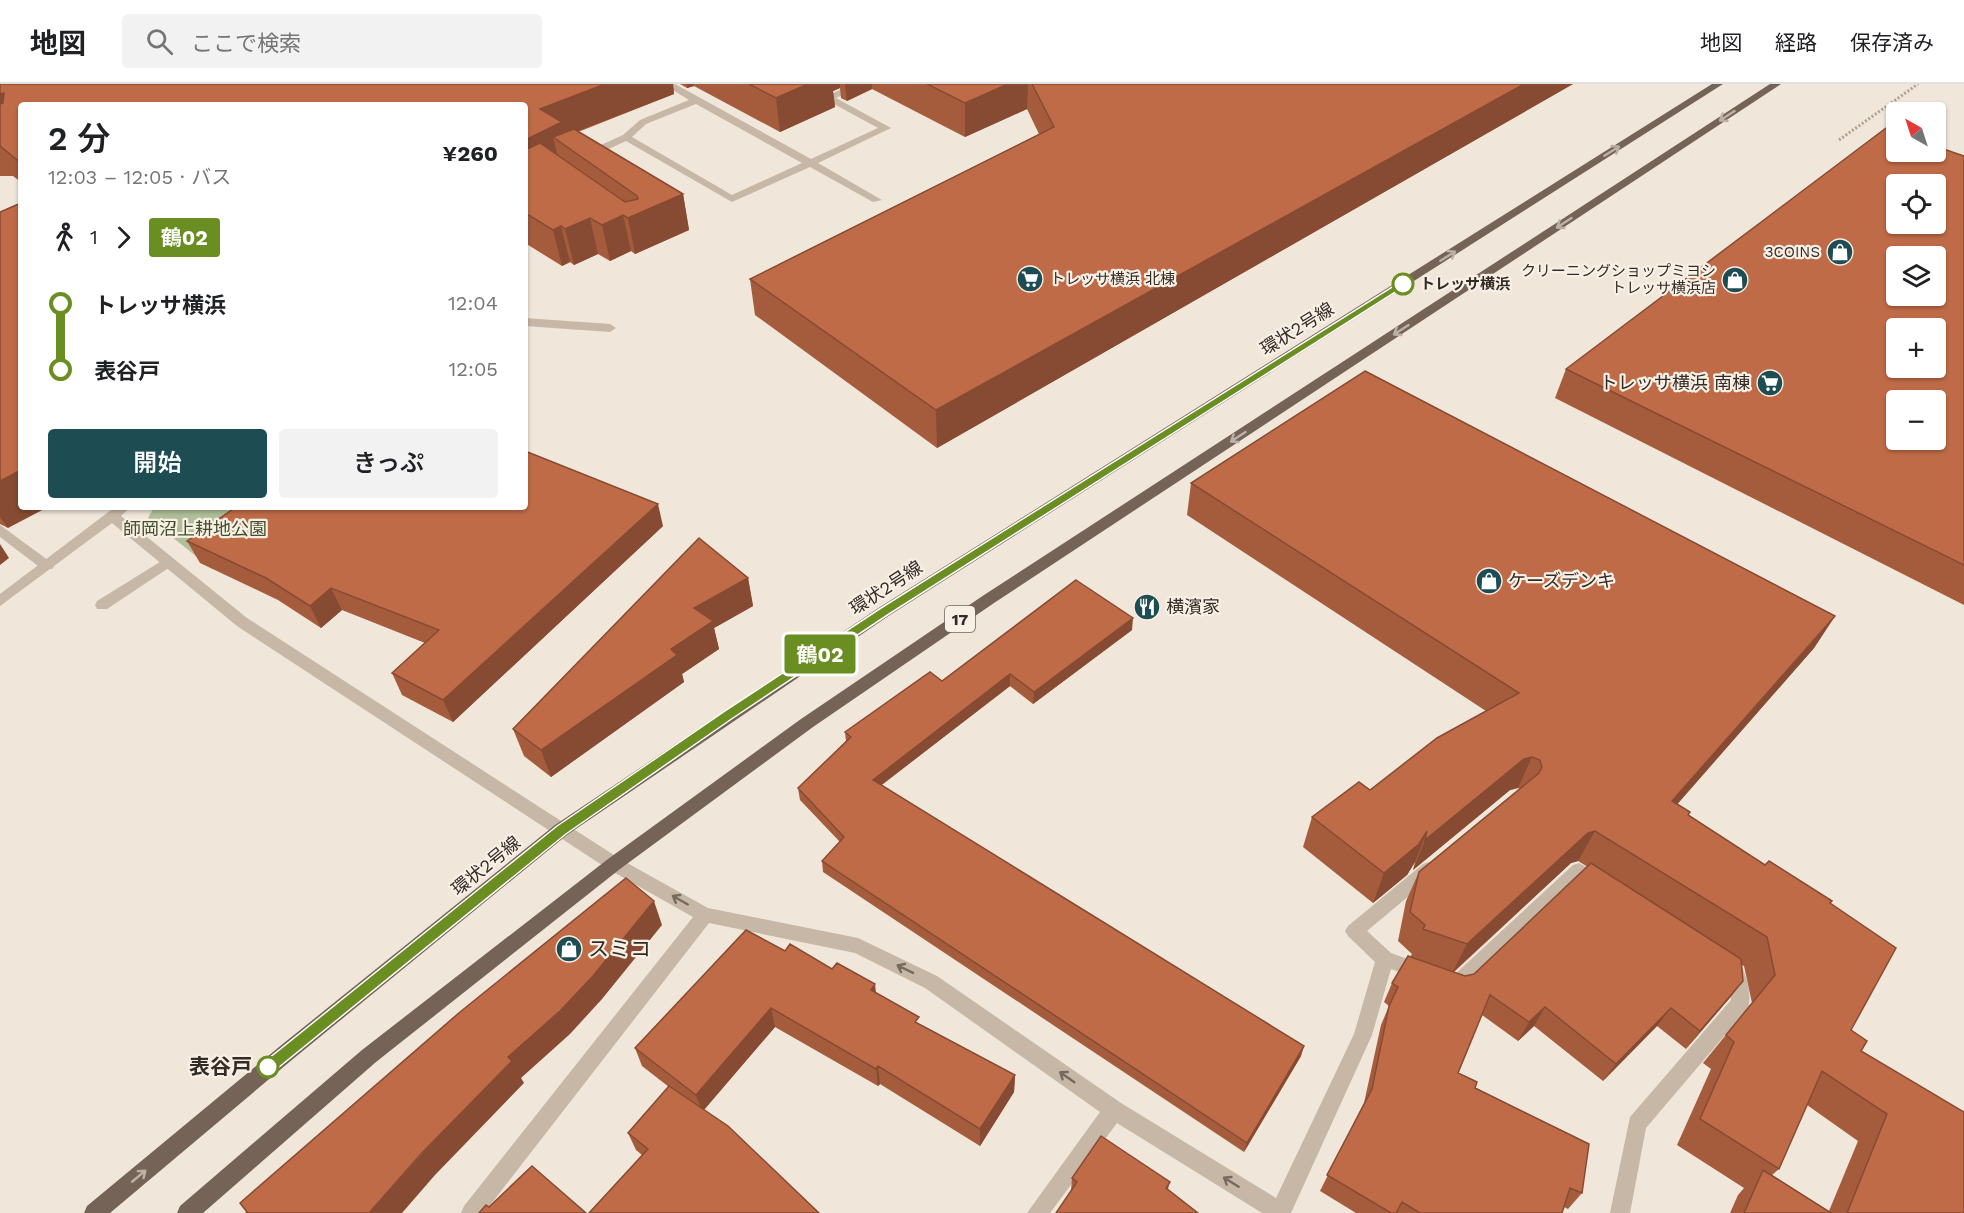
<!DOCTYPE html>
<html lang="ja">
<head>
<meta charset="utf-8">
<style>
	:root { --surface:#fff; --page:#f2f2f2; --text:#202124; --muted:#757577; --line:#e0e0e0; --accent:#1e4c53 }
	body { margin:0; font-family:"Work Sans","Noto Sans JP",sans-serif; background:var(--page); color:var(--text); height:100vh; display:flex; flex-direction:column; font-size:22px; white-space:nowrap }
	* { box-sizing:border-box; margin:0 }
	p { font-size:20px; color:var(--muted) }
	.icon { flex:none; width:33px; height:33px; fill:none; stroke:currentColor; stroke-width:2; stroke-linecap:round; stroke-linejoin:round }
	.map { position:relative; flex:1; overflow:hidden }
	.drawer { position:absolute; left:18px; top:18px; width:510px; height:408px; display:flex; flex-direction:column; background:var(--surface); border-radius:6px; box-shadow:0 2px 4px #0004 }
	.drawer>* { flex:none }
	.badge { padding:0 12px; border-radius:4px; font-size:21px; line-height:39px }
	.needle { width:39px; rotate:321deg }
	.controls { position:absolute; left:1886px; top:18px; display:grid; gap:12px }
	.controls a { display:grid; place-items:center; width:60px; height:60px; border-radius:6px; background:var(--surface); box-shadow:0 2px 4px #0004; font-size:30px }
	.map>.badge { position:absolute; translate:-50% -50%; box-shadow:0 0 0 3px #fff }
	.legs { display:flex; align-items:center; gap:9px; height:66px; padding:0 30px; font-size:20px }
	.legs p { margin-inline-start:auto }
	.headline { display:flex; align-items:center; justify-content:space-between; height:102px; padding:0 30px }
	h1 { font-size:33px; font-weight:600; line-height:45px }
	.primary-button { display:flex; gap:12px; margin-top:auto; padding:12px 30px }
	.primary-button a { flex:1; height:69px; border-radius:6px; background:var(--accent); color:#fff; font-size:24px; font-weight:600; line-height:69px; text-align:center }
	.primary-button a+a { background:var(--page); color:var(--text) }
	ul { padding:0 30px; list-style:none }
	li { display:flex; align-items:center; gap:21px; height:66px; font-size:22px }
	li i { display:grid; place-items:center; width:9px; height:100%; margin:0 8px; background:currentColor }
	li i::after { content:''; width:15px; height:15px; margin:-8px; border:4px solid; border-radius:50%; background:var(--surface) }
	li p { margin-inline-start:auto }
	li:first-child i { background:linear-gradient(#0000 50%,currentColor 0) }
	li:last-child i { background:linear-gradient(currentColor 50%,#0000 0) }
	header { display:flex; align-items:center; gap:36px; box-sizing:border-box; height:84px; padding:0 30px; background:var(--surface); border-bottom:2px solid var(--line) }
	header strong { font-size:28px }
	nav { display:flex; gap:33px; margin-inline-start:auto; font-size:21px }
	.search { width:420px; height:54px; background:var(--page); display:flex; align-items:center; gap:15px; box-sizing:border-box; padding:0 21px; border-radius:6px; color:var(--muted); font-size:22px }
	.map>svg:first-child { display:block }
</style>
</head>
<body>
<header>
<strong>地図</strong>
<div class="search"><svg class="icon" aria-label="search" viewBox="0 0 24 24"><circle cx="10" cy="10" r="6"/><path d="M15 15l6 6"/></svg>ここで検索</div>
<nav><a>地図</a><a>経路</a><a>保存済み</a></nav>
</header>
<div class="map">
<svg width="1964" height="1129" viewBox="0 0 1964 1129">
	<rect width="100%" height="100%" fill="#f0e6d9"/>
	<!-- green -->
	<path fill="#b0be9a" d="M 154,423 L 262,423 L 196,472 L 148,434 Z"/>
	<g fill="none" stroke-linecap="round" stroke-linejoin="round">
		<!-- path -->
		<path stroke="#b3a190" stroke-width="3" stroke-dasharray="2 2" stroke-linecap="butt" d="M 1839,56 L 1918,0"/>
		<!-- service -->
		<path fill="#c7b7a6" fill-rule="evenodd" d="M 663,0 L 675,0 L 811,75 L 878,44 L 823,14 L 852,0 L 865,0 L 836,14 L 891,44 L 818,79 L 882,116 L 873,118 L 810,83 L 732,118 L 626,57 L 589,74 L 581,74 L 581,70 L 623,51 L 640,36 L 689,16 ZM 696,20 L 802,79 L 732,111 L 632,53 L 646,40 Z
			M 0,441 L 52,479 L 54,482 L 52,485 L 42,485 L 0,453 Z
			M 168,473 L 173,475 L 175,478 L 173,481 L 107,525 L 97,525 L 95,521 L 97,517 Z"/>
		<!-- pedestrian -->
		<path fill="#c7b7a6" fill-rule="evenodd" d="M 525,234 L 610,240 L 616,244 L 610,248 L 525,242 Z"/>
		<!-- minor -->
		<path fill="#c7b7a6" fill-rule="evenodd" d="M 115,423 L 131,423 L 121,432 L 247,534 L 620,775 L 708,824 L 858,854 L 937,892 L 1121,1019 L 1276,1114 L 1354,950 L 1375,878 L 1348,852 L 1345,847 L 1348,842 L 1423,780 L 1429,778 L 1435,780 L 1438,785 L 1435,790 L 1367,847 L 1391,869 L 1427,882 L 1430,888 L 1427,894 L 1421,896 L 1391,885 L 1372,951 L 1291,1129 L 1262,1129 L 1117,1039 L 1050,1129 L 1027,1129 L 1100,1028 L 925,904 L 855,869 L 709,839 L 484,1129 L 461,1129 L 464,1122 L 693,833 L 608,785 L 237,542 L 112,439 L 0,522 L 0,510 Z
			M 1579,779 L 1604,793 L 1607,798 L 1604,803 L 1598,805 L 1580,796 L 1463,907 L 1456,909 L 1443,905 L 1440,899 L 1443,893 L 1453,892 L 1573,781 Z
			M 1733,879 L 1742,883 C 1747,894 1752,913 1748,924 L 1646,1044 L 1630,1129 L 1610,1129 L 1630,1033 L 1731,916 L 1728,893 L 1724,887 L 1727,881 Z"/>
		<!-- primary -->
		<path fill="#756358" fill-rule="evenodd" d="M 1712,0 L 1723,0 L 890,531 L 567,751 L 293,975 L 110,1129 L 84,1129 L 87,1122 L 279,963 L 555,741 L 880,523 Z
			M 1770,0 L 1781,0 L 994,519 L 813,643 L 620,785 L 376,978 L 203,1129 L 177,1129 L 180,1122 L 362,966 L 608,775 L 801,635 L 984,511 Z"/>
	</g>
	<!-- wall -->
	<path fill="#a55c3d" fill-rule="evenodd" d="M 0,0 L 673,0 L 674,10 L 578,48 L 683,110 L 689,146 L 635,170 L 631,167 L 610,177 L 598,170 L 574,181 L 570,178 L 562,182 L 525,159 L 525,21 L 21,21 L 21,98 L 13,92 L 0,92 Z
		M 680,0 L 1573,0 L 937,364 L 755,231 L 750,195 L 1039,50 L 1027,25 L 965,53 L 872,5 L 847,17 L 841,14 L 840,4 L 833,7 L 835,23 L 780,48 L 694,2 L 687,4 Z
		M 1964,72 L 1964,521 L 1555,314 L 1566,285 Z
		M 0,128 L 8,444 L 0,440 Z
		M 1191,399 L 1835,532 L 1814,564 L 1677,720 L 1690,728 L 1688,732 L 1765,781 L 1830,819 L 1851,946 L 1861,967 L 1964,1129 L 1730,1129 L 1738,1111 L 1744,1104 L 1677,1061 L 1711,985 L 1703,979 L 1752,919 L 1744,882 L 1741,881 L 1743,897 L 1686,965 L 1657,942 L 1603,997 L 1534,942 L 1518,957 L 1482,931 L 1458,989 L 1475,1004 L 1582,1109 L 1568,1125 L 1564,1123 L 1562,1129 L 1356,1129 L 1320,1107 L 1364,1019 L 1381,941 L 1389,922 L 1384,918 L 1392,899 L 1412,870 L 1398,857 L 1406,817 L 1419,788 L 1520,705 L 1518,704 L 1510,706 L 1413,786 L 1415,778 L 1407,791 L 1373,819 L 1303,763 L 1312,733 L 1370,706 L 1486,627 L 1187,431 ZM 1578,777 L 1588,783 L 1474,890 L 1465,892 L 1454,888 L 1571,779 ZM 1807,1021 L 1858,1057 L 1829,1127 L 1772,1091 L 1779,1085 Z
		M 663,442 L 453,638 L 402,611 L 392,589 L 425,559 L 342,526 L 321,544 L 278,516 L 200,479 L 187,457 Z
		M 748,494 L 753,522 L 714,544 L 719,565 L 682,590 L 684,598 L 551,693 L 524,672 L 513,645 Z
		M 1132,546 L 1033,620 L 1010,602 L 881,701 L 1301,972 L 1244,1068 L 823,788 L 822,777 L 840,758 L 800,716 L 798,704 L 846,657 L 845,648 L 942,597 Z
		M 785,867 L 832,885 L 876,909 L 919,940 L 1015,991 L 1014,1008 L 980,1062 L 880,1000 L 878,1002 L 775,943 L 704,1026 L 642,1071 L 636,1066 L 628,1049 L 669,1003 L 642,982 L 635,964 Z
		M 1072,1094 L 1170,1098 L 1168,1105 L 1071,1107 Z"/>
	<!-- shaded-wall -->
	<path fill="#864b32" d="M 605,0 L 673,0 L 674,10 L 565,52 L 553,53 L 559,78 L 525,95 L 525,56 L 540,25 Z
		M 687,0 L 694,0 L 694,2 L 687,4 Z
		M 808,0 L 840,0 L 840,4 L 833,7 L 835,23 L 780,48 L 776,14 Z
		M 845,0 L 872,0 L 872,5 L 847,17 Z
		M 1008,0 L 1028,0 L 1027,25 L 965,53 L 965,19 Z
		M 1524,0 L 1573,0 L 937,364 L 936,326 Z
		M 4,9 L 0,48 L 0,10 Z
		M 683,110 L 689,146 L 635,170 L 628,134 Z
		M 623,131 L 631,167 L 610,177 L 602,141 Z
		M 590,134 L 598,170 L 574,181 L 565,145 Z
		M 561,142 L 570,178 L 562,182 L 553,146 Z
		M 21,386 L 21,423 L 48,423 L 8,444 L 0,433 L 0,397 Z
		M 658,420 L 663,442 L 453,638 L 443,616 Z
		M 0,460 L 9,474 L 0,481 Z
		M 748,494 L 753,522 L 714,544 L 719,565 L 682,590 L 684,598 L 551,693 L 541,666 L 671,565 L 694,524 Z
		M 331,504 L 342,526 L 321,544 L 310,522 Z
		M 1835,532 L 1814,564 L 1653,748 L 1672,717 Z
		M 1133,534 L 1132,546 L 1033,620 L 1034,608 Z
		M 1010,590 L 1010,602 L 874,707 L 873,696 Z
		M 1532,673 L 1518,704 L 1510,706 L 1413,786 L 1425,756 L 1524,675 Z
		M 1427,747 L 1415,778 L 1407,791 L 1373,819 L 1384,789 Z
		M 1595,747 L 1578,777 L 1571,779 L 1452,889 L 1467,860 L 1588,749 Z
		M 654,817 L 662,841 L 602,915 L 570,950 L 521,994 L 524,999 L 435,1091 L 402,1129 L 369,1129 L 508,973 Z
		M 1743,897 L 1729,915 L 1686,965 L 1700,947 Z
		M 875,900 L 877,919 L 871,906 Z
		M 1545,923 L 1534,942 L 1518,957 L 1529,938 Z
		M 771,924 L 775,943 L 702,1028 L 696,1011 Z
		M 1671,924 L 1657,942 L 1603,997 L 1616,980 Z
		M 1304,962 L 1301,972 L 1244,1068 L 1247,1059 Z
		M 878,982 L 880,1000 L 878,1002 L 876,985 Z
		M 1015,991 L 1014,1008 L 980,1062 L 980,1045 Z"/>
	<!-- building -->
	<path fill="#c06b47" stroke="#864b32" stroke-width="1.5" fill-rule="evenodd" d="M 0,0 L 605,0 L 540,25 L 562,38 L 525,56 L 525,21 L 21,21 L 21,79 L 0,62 L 0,20 L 3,19 L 4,9 L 0,10 Z
		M 749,0 L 808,0 L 776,14 Z
		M 927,0 L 1008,0 L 965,19 Z
		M 1032,0 L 1524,0 L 936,326 L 750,195 L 1054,43 Z
		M 1886,44 L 1896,48 L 1896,68 L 1935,68 L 1935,62 L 1964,72 L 1964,481 L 1566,285 ZM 1896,100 L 1935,100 L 1935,140 L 1896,140 ZM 1896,172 L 1935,172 L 1935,212 L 1896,212 ZM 1896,244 L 1935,244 L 1935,284 L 1896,284 ZM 1896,316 L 1935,316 L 1935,356 L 1896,356 Z
		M 574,45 L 683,110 L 628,134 L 623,131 L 602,141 L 590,134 L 565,145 L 561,142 L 553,146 L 525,129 L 525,66 L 540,59 L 625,118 L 638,115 L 637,112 L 553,53 Z
		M 21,119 L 21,386 L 0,397 L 0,128 Z
		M 1365,287 L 1835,532 L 1672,717 L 1690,728 L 1688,731 L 1765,781 L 1769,777 L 1832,817 L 1830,819 L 1896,864 L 1851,946 L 1867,957 L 1861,967 L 1964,1028 L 1964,1129 L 1847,1129 L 1887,1030 L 1822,987 L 1779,1085 L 1700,1035 L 1734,958 L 1726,951 L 1775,891 L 1767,853 L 1595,747 L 1588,749 L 1467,860 L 1423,845 L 1425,841 L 1410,828 L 1419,788 L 1539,689 L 1542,683 L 1540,676 L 1532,673 L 1524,675 L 1425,756 L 1427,747 L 1419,760 L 1384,789 L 1312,733 L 1359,698 L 1370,706 L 1437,654 L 1519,609 L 1191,399 Z
		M 525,367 L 658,420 L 443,616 L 392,589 L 439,546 L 331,504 L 310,522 L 266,494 L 187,457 L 236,423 L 525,423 Z
		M 699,454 L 748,494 L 694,524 L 713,537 L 671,565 L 677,571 L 541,666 L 513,645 Z
		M 1076,496 L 1133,534 L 1034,608 L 1010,590 L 873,696 L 1304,962 L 1247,1059 L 822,777 L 844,753 L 798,704 L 851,653 L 845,648 L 930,588 L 942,597 Z
		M 1591,779 L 1741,875 L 1743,897 L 1700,947 L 1671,924 L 1616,980 L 1545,923 L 1529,938 L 1490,911 L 1458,989 L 1477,998 L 1475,1004 L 1589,1060 L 1582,1109 L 1570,1104 L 1562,1129 L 1420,1129 L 1402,1118 L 1396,1129 L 1391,1129 L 1327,1091 L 1372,1005 L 1389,922 L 1398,903 L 1392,899 L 1408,872 L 1465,892 L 1474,890 Z
		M 626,794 L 654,817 L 593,892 L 560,927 L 508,973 L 512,977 L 420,1071 L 369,1129 L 246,1129 L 247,1128 L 240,1119 L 460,928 Z
		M 746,846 L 785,867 L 790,860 L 832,885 L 837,879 L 875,900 L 871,906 L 919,933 L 915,938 L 1015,991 L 980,1045 L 878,982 L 876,985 L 771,924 L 696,1011 L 635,964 Z
		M 669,1002 L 728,1042 L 819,1129 L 589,1129 L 648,1065 L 628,1049 Z
		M 1101,1052 L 1170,1098 L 1166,1104 L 1198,1129 L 1056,1129 L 1077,1098 L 1072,1094 Z
		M 532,1082 L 586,1129 L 479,1129 L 486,1121 L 489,1123 Z
		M 1763,1086 L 1831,1129 L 1744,1129 Z"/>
	<!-- one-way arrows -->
	<defs><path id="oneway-shaft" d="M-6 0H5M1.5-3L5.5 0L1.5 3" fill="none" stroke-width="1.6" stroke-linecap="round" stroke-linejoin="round" transform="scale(1.5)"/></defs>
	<g stroke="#bdb1a6">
		<use href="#oneway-shaft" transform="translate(1727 32) rotate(147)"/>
		<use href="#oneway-shaft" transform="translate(1612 67) rotate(-32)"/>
		<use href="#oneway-shaft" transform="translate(1564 139) rotate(147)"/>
		<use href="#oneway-shaft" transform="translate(1448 172) rotate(-32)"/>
		<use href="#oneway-shaft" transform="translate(1401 246) rotate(147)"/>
		<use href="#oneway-shaft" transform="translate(1238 353) rotate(147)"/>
		<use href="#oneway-shaft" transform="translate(139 1092) rotate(-40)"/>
	</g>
	<g stroke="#766a60">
		<use href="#oneway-shaft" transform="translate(680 816) rotate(-150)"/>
		<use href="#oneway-shaft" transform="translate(905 885) rotate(-154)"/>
		<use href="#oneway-shaft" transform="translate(1067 993) rotate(-145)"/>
		<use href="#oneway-shaft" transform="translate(1231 1098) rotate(-148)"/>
	</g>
	<!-- line-1 -->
	<path fill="#6b8e23" stroke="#fff" stroke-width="1.5" d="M 1400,198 L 1408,200 L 889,530 L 733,634 L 566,750 L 273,988 L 263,988 L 261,983 L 263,979 L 557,742 L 725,627 L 881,524 Z"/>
	<!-- icons -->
	<defs>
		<symbol id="shop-disc" viewBox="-11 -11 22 22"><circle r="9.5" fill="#1e4c53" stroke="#f8f0e5"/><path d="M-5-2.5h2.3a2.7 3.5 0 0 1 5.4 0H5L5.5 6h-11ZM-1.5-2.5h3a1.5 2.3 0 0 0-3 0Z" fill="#fff"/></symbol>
		<symbol id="supermarket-disc" viewBox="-11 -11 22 22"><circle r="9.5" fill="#1e4c53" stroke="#f8f0e5"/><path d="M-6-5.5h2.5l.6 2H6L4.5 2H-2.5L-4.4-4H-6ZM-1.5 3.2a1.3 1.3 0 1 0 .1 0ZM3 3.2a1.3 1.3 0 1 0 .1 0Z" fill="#fff"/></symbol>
		<symbol id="restaurant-disc" viewBox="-11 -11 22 22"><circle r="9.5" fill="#1e4c53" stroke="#f8f0e5"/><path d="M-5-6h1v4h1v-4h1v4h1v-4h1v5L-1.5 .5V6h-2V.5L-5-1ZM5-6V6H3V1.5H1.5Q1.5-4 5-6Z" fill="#fff"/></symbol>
	</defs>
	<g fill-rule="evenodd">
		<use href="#shop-disc" x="1825" y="153" width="30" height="30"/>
		<use href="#supermarket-disc" x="1015" y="180" width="30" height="30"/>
		<use href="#shop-disc" x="1720" y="181" width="30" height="30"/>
		<use href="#supermarket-disc" x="1755" y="284" width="30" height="30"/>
		<use href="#shop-disc" x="1474" y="482" width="30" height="30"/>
		<use href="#restaurant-disc" x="1132" y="508" width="30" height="30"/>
		<use href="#shop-disc" x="554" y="850" width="30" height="30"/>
	</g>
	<!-- markers -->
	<g fill="#fff" stroke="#6b8e23" stroke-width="3">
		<circle cx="1403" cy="200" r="10"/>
		<circle cx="268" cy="983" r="10"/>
	</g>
	<g text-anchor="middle" stroke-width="4.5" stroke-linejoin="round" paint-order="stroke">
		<!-- far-poi labels -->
		<g font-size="15" fill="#332b26" stroke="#f8f0e5" text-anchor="end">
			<text x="1820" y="173">3COINS</text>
			<text x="1716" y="192">クリーニングショップミヨシ<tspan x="1716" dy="17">トレッサ横浜店</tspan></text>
			<text x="1050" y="200" text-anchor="start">トレッサ横浜 北棟</text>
		</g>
		<!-- far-stop labels -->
		<g font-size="15" font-weight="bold" fill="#332b26" stroke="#f8f0e5" text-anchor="start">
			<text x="1420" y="205">トレッサ横浜</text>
		</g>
		<!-- shield labels -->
		<rect fill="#f8f0e5" stroke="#6e665f" stroke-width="1.5" x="945" y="522" width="30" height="26" rx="4.5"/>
		<g font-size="16" font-weight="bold" fill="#332b26">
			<text x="960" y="541">17</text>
		</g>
		<!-- street labels -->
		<g font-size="18" fill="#332b26" stroke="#f8f0e5">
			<text transform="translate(1297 245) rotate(-32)" y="6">環状2号線</text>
			<text transform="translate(886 504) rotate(-33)" y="6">環状2号線</text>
			<text transform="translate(486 782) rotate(-39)" y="6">環状2号線</text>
		</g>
		<!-- poi labels -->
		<g font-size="18" fill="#332b26" stroke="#f8f0e5" text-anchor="start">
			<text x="1750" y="305" text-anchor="end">トレッサ横浜 南棟</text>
			<text x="1508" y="503">ケーズデンキ</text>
			<text x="1166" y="529">横濱家</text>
		</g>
		<!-- park labels -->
		<g font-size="18" fill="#41502c" stroke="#f8f0e5">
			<text x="195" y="451">師岡沼上耕地公園</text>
		</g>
		<!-- near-poi labels -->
		<g font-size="21" fill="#332b26" stroke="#f8f0e5" text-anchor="start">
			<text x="588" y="872">スミコ</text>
		</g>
		<!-- near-stop labels -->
		<g font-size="21" font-weight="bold" fill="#332b26" stroke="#f8f0e5" text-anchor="end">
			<text x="252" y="990">表谷戸</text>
		</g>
	</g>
</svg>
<div class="controls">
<a><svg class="needle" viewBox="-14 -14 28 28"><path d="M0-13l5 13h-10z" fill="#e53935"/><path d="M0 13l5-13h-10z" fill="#757577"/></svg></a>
<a><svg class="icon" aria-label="locate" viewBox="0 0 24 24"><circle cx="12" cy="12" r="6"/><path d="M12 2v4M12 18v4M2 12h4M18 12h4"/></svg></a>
<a><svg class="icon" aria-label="layers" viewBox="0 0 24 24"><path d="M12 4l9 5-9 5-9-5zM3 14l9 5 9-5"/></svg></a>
<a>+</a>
<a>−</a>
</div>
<b class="badge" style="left:820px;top:570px;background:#6b8e23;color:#fff">鶴02</b>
<section class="drawer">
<div class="headline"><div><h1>2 分</h1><p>12:03 – 12:05 · バス</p></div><b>¥260</b></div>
<div class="legs"><svg class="icon" aria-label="walk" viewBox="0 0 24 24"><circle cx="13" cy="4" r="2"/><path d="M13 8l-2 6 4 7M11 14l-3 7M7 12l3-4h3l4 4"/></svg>1<svg class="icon" aria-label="forward" viewBox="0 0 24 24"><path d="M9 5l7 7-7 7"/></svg><b class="badge" style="background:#6b8e23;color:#fff">鶴02</b></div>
<ul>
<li><i style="color:#6b8e23"></i><b>トレッサ横浜</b><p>12:04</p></li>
<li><i style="color:#6b8e23"></i><b>表谷戸</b><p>12:05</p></li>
</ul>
<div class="primary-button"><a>開始</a><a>きっぷ</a></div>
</section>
</div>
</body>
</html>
